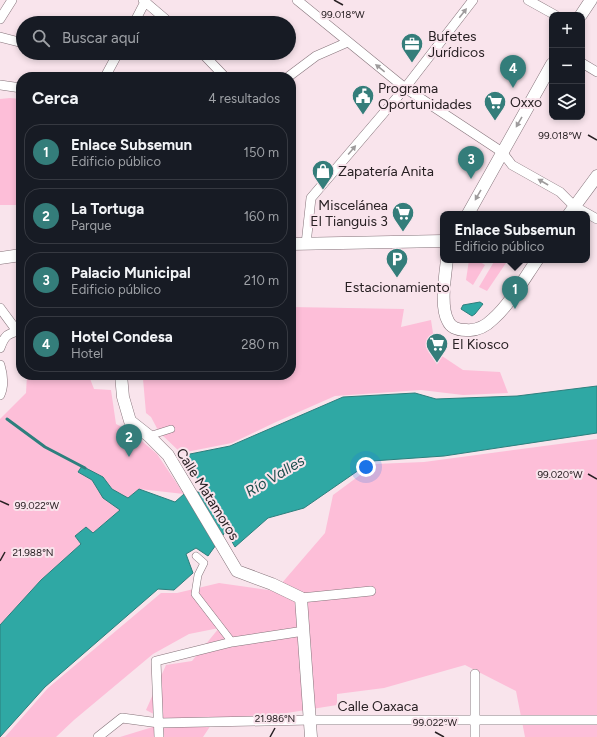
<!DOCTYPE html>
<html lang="es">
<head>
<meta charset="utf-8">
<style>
	:root { --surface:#171b24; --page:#20242c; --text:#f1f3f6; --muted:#9ea1a6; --line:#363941; --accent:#347d7a }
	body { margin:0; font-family:Figtree,sans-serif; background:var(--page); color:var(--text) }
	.controls { position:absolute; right:12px; top:12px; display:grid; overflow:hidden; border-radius:8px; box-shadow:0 2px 6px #0003 }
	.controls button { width:36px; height:36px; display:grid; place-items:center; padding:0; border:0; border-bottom:1px solid var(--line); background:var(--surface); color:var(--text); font:20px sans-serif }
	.you { position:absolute; left:366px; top:467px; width:14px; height:14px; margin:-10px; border:3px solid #fff; border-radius:50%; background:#1a73e8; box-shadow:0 0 0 6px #1a73e833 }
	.badge { display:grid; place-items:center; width:26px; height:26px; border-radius:50%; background:var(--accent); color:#fff; font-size:13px; font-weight:700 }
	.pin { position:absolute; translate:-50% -33px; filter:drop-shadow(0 1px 2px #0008) }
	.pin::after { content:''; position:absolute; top:21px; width:14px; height:12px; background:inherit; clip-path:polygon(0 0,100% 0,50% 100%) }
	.popup { position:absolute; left:440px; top:211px; width:150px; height:52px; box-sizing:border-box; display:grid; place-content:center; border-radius:8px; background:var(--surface); filter:drop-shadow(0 1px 3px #0005); font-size:13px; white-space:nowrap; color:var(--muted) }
	.popup b { font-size:15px; color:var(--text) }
	.popup::after { content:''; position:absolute; left:50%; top:100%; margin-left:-8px; border:8px solid transparent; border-top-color:var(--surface) }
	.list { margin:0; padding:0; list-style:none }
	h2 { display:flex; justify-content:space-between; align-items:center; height:52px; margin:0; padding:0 16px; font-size:17px }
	h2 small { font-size:13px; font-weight:400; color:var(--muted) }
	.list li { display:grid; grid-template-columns:26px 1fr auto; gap:12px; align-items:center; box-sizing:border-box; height:56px; margin:0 8px 8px; padding:0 8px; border:1px solid var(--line); border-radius:16px }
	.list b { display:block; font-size:15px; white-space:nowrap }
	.list p { margin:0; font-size:13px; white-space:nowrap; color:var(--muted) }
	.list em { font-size:13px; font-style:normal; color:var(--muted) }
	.icon { flex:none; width:22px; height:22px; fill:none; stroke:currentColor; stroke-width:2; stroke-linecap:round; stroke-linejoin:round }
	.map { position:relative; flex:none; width:597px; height:737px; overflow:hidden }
	.search { position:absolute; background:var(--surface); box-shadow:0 2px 6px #0003; left:16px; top:16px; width:280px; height:44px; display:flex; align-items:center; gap:10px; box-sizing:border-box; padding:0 14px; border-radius:22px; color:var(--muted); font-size:15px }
	.panel { position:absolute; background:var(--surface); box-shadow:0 2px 6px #0003; left:16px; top:72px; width:280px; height:308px; border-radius:16px }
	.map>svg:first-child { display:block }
	.green { fill:#fdbed8 }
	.water { fill:#2fa8a4; stroke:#2d7f7d }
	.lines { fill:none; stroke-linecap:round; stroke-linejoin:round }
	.stream { stroke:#2d7f7d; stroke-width:3 }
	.pedestrian-casing { stroke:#85737a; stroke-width:8 }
	.minor-casing { stroke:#85737a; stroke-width:10 }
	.tertiary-casing { stroke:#85737a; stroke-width:13 }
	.pedestrian { stroke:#fff; stroke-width:7 }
	.minor { stroke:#fff; stroke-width:9 }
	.tertiary { stroke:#fff; stroke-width:12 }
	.oneway { fill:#9e9b9c }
	.ticks { fill:none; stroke:#282023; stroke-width:1.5 }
	.labels { text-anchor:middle; stroke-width:4; stroke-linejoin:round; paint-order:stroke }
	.poi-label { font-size:14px; fill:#282023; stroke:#f9e4ec; text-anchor:start }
	.street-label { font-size:14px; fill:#282023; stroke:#f9e4ec }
	.water-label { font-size:15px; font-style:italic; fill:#1c4e4c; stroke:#f9e4ec }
	.ticks-label { font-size:10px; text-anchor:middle; fill:#282023; stroke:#f9e4ec; stroke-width:4; stroke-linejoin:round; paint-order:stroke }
</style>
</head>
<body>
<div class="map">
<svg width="597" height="737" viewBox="0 0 597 737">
	<rect width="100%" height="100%" fill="#f9e4ec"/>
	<path class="green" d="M10,98L21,99V205H0V99Z
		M469,260H477L485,265L473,285L466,280Z
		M495,260H508L487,291L479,287Z
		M291,307L404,309L401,327L431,320L434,340L431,344L439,354L463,370L500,372L508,393L463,395L421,390L335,396L276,422L232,443L181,453L159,432L151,417L146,413L143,379L145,375H291Z
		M27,375H88L89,376L94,389L111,390L116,424L130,431L157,454L184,494L139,489L128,498L78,472L92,480L120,510L93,533L75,536L81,544L41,580L0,625V419L26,393Z
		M597,439V737H525L516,691L465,665L384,688L337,694V705L211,725L203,737H120L169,722L146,710L166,665L192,661L219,628L189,634L153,654L74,720L56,737H5L48,688L161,593H177L219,583L275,591L325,533L333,495L375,464L424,462Z"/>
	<path class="water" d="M480,302L483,304L475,314L472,316L461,309L463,305Z
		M597,386V433L444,456L372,461L304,508L268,518L235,547L226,531L208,556L196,548L186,554L193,573L174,590L158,589L45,687L0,737V625L41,580L81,544L75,536L86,527L93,533L120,510L103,498L92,480L78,472L82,466L103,477L112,489L128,498L139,489L175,502L184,494L204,491L185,455L230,446L343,397L415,393L436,399L517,396Z"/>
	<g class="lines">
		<path class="stream" d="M7,419L45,447L85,468"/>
		<g class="pedestrian-casing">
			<path id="pedestrian" d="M149,436L171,429
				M196,556L204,563L198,575L195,594L232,642"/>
		</g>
		<g class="minor-casing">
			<path id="minor" d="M143,0L170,23
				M297,0L405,88L502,152L512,165L560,192L574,206L597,219
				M528,0L555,15
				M0,19L12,0
				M134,23L146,0
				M0,37L23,43
				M202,53L225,77
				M582,63L597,72
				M105,77L118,53
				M288,77L316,56L348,42
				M0,85L21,88
				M306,244L311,198L405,88L473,0
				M0,308L17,331
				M0,348C5,334 8,334 21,330
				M0,365C3,375 4,386 0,395
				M301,598L371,591
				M475,674V737
				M98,737L122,718L159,723L311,720H597
				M159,737L156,661L232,642L304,631"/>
		</g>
		<g class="tertiary-casing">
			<path id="tertiary" d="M581,15L591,0
				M468,214L552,64
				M569,214L597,176
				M291,244L443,241
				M0,258L21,255
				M447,260C445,276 440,307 448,321C451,328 459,330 466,330C477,331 485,327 493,319C510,304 524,279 537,260
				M121,375L123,397L130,421L149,436L168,455L237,571L272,584L301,598L311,737"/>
		</g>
		<use href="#pedestrian" class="pedestrian"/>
		<use href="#minor" class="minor"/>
		<use href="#tertiary" class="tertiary"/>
	</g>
	<defs><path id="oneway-solid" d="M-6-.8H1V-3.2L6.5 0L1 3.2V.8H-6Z"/></defs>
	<g class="oneway">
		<use href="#oneway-solid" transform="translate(463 13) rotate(-52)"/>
		<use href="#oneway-solid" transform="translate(380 68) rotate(-141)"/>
		<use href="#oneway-solid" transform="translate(519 122) rotate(120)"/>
		<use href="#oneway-solid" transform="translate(352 150) rotate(-50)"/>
		<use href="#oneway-solid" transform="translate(543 182) rotate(-150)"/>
		<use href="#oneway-solid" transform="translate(478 195) rotate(120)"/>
	</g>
	<path class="ticks" d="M334,0L343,5M588,135L597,140M588,474L597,479M0,501L9,505M0,561L5,552M435,732L444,737M270,737L275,728"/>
	<defs>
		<g id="office-pin" transform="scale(1.15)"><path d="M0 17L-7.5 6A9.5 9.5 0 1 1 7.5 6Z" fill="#347d7a" stroke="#f9e4ec"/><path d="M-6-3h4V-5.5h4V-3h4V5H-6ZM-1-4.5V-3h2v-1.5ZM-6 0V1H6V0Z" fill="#fff"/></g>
		<g id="civic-pin" transform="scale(1.15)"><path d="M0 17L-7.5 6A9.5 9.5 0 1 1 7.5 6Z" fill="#347d7a" stroke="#f9e4ec"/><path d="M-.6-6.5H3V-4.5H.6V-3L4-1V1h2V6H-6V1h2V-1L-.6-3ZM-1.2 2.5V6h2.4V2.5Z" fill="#fff"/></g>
		<g id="supermarket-pin" transform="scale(1.15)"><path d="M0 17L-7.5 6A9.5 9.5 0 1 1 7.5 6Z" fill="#347d7a" stroke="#f9e4ec"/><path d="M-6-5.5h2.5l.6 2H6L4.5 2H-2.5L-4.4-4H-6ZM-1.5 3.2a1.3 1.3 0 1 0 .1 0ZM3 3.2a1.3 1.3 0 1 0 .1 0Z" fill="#fff"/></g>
		<g id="shop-pin" transform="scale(1.15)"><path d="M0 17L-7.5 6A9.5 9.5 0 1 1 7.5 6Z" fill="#347d7a" stroke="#f9e4ec"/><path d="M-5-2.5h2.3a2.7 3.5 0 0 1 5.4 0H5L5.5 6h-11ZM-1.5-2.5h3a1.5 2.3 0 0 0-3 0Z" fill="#fff"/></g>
		<g id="parking-pin" transform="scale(1.15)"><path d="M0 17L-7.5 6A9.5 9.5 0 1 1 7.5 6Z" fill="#347d7a" stroke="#f9e4ec"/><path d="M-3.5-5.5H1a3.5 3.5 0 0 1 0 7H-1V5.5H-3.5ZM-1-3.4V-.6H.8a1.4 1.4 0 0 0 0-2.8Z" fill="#fff"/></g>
	</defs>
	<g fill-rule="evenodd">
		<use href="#office-pin" x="412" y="44"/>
		<use href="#civic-pin" x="363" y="96"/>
		<use href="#supermarket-pin" x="495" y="102"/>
		<use href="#shop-pin" x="323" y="171"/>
		<use href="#supermarket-pin" x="403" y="213"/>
		<use href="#parking-pin" x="397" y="259"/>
		<use href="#supermarket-pin" x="437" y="344"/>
	</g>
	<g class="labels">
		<g class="poi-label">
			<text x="428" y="41">Bufetes<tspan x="428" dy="16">Jurídicos</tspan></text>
			<text x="378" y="93">Programa<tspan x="378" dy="16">Oportunidades</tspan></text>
			<text x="510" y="107">Oxxo</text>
			<text x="338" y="176">Zapatería Anita</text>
			<text x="388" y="210" text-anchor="end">Miscelánea<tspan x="388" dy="16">El Tianguis 3</tspan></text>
			<text x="397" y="292" text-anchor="middle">Estacionamiento</text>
			<text x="452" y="349">El Kiosco</text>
		</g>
		<g class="street-label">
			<text transform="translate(208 494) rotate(58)" y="5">Calle Matamoros</text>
			<text x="378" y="711">Calle Oaxaca</text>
		</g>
		<g class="water-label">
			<text transform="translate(275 476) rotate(-31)" y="5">Río Valles</text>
		</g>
	</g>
	<g class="ticks-label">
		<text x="343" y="18">99.018°W</text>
		<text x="560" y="139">99.018°W</text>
		<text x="560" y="478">99.020°W</text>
		<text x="37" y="509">99.022°W</text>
		<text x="33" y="556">21.988°N</text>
		<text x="275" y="722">21.986°N</text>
		<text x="435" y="726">99.022°W</text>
	</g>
</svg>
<div class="controls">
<button>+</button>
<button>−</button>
<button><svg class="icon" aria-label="layers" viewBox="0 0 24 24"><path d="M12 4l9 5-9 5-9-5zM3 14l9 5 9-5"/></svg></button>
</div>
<div class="you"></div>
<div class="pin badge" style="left:515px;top:309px">1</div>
<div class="popup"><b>Enlace Subsemun</b>Edificio público</div>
<div class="pin badge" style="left:129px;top:457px">2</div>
<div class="pin badge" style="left:471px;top:179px">3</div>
<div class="pin badge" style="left:513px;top:88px">4</div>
<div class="search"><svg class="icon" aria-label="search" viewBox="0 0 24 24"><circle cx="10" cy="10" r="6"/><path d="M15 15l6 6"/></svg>Buscar aquí</div>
<section class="panel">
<h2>Cerca<small>4 resultados</small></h2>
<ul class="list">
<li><span class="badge">1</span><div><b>Enlace Subsemun</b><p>Edificio público</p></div><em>150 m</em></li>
<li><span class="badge">2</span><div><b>La Tortuga</b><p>Parque</p></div><em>160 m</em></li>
<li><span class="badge">3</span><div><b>Palacio Municipal</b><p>Edificio público</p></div><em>210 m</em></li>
<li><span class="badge">4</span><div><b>Hotel Condesa</b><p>Hotel</p></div><em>280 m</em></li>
</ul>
</section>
</div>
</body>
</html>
